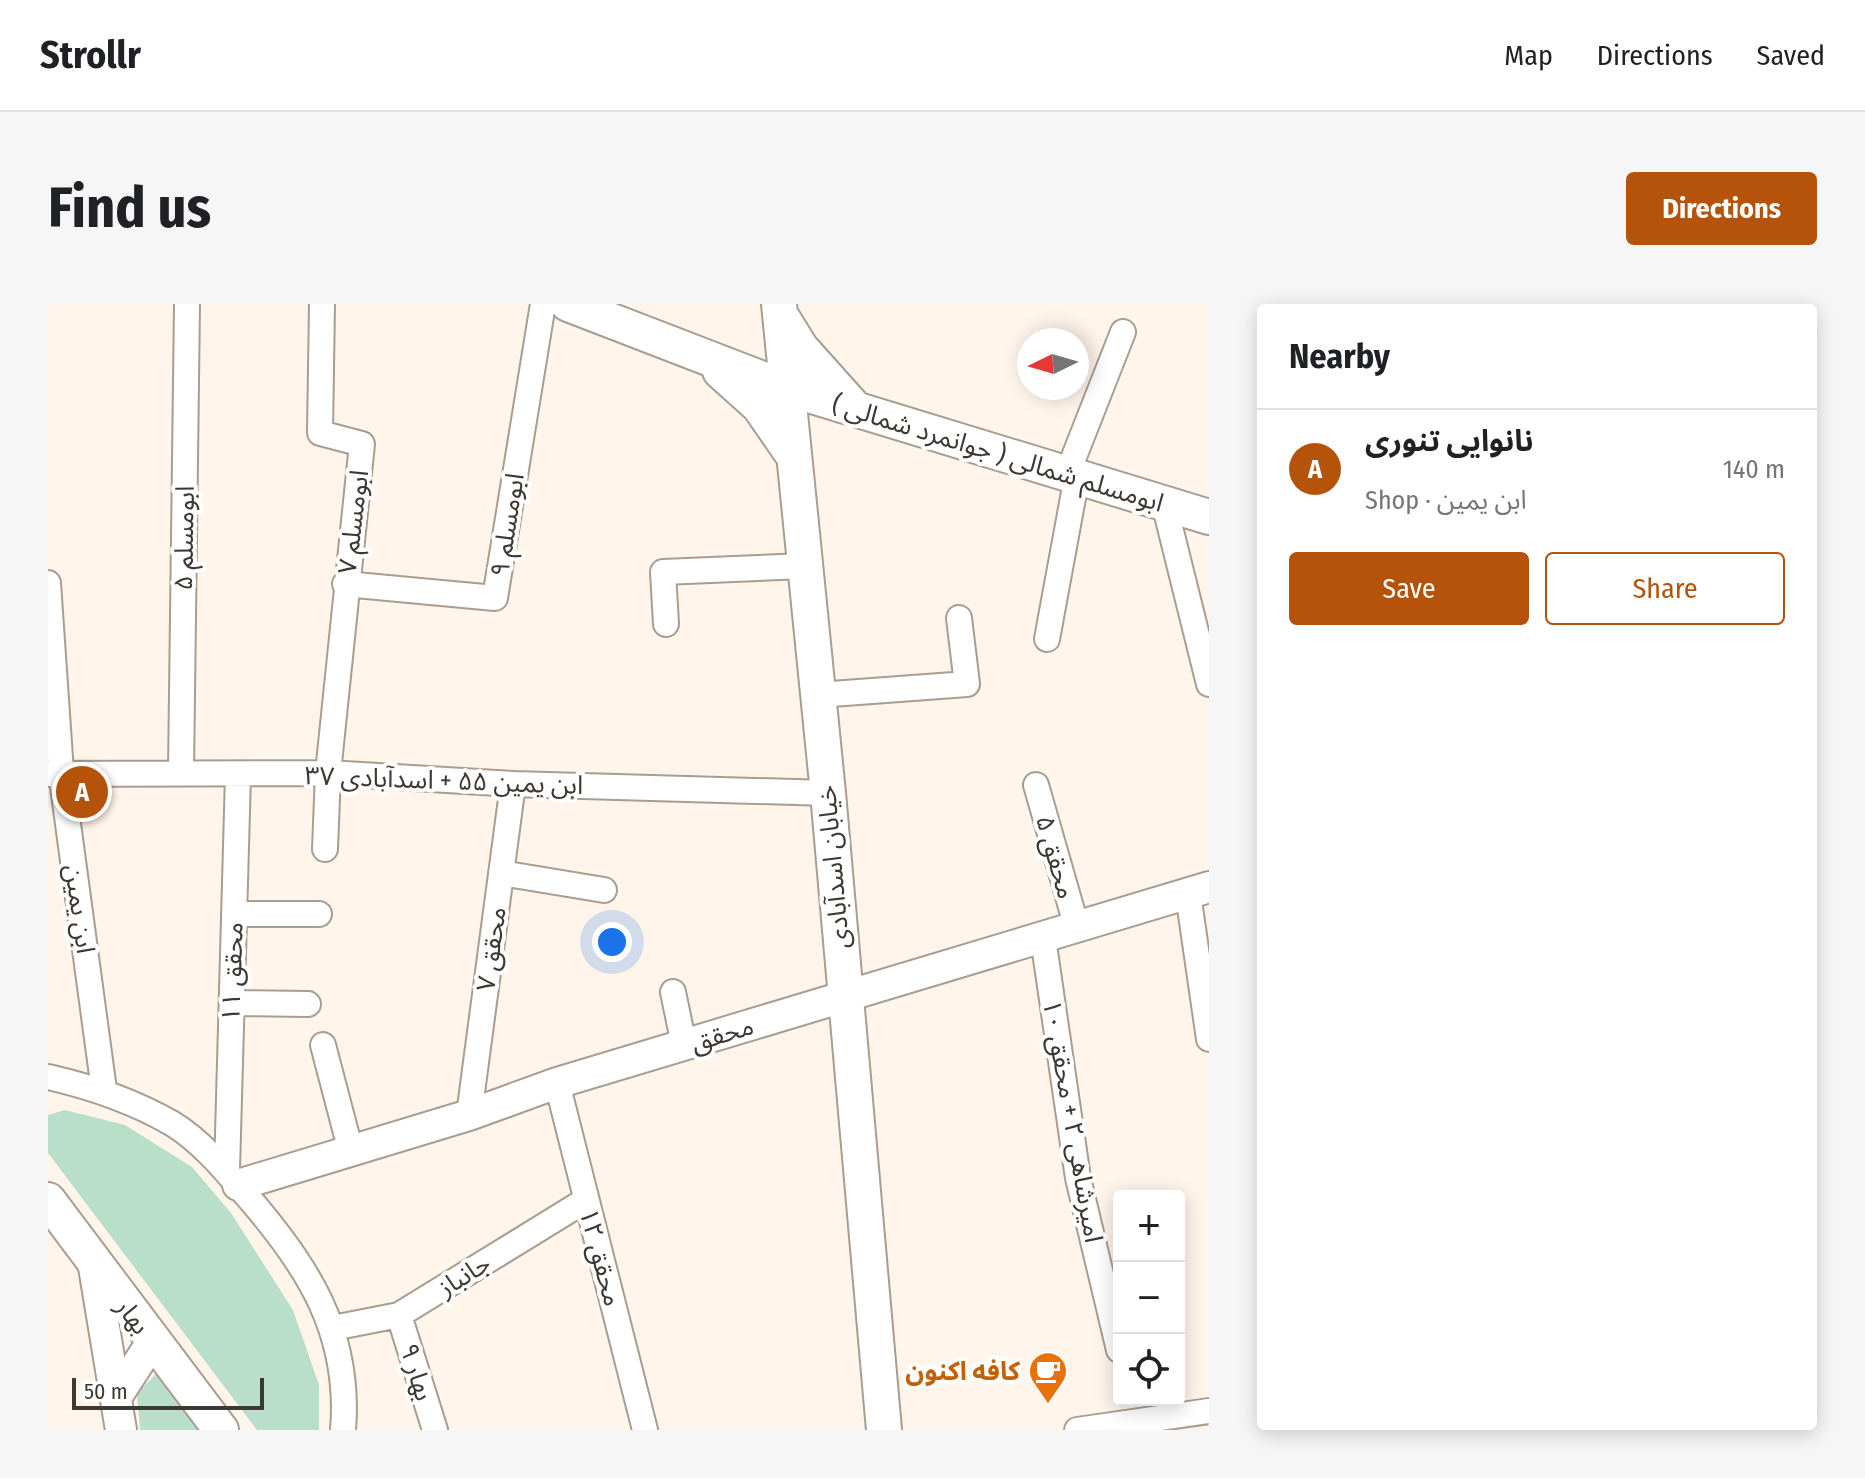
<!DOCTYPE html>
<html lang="en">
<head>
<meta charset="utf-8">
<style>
	:root { --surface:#fff; --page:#f6f6f6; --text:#202124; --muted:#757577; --line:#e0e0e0; --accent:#b45309 }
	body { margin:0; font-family:"Fira Sans Condensed","Noto Sans Arabic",sans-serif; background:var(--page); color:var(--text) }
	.controls { position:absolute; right:24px; bottom:24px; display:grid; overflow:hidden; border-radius:8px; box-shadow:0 4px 20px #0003 }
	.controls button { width:72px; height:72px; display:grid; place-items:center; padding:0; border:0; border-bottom:2px solid var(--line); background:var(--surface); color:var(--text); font:40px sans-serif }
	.compass { position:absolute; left:969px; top:24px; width:72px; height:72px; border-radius:50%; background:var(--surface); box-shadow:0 4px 20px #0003; rotate:265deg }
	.scale { position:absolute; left:24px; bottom:20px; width:192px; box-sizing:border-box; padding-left:8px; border:4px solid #3c3833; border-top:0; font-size:22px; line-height:28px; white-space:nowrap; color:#3c3833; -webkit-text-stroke:6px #fff; paint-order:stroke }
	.you { position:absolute; left:564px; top:638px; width:28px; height:28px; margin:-20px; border:6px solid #fff; border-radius:50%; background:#1a73e8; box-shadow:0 0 0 12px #1a73e833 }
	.badge { display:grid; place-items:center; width:52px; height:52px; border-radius:50%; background:var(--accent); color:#fff; font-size:26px; font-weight:700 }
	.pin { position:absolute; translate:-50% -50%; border:4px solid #fff; box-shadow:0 2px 8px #0006 }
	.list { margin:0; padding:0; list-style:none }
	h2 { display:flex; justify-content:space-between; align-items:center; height:104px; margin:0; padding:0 32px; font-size:34px }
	h2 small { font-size:26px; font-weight:400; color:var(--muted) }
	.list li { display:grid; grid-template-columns:52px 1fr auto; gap:24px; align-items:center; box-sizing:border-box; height:120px; padding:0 32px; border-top:2px solid var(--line) }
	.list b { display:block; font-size:30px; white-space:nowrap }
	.list p { margin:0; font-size:26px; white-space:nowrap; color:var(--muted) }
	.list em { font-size:26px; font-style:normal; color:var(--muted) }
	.actions { display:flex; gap:16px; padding:24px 32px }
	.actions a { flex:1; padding:18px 0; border:2px solid var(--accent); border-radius:8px; text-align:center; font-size:28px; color:var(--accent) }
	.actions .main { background:var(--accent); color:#fff }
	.icon { flex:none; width:44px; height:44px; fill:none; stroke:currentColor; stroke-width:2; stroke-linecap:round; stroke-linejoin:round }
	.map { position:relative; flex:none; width:1161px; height:1126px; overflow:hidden; border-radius:8px }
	header { display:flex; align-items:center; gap:48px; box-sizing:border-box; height:112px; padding:0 40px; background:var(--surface); border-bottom:2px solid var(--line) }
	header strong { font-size:38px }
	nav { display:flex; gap:44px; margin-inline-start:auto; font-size:28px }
	.intro { display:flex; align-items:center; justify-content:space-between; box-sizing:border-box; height:192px; padding:0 48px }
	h1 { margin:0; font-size:56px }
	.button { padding:20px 36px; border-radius:8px; background:var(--accent); color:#fff; font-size:28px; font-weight:700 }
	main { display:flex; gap:48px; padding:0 48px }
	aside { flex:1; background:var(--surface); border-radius:8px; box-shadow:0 4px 20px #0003 }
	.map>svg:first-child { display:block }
	.green { fill:#b9dec9 }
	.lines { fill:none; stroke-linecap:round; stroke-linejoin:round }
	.minor-casing { stroke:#a99d92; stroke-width:28 }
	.tertiary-casing { stroke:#a99d92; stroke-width:34 }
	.secondary-casing { stroke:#a99d92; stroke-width:38 }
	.minor { stroke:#fff; stroke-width:24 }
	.tertiary { stroke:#fff; stroke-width:30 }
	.secondary { stroke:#fff; stroke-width:34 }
	.labels { text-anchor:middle; stroke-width:8; stroke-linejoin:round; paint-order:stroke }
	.street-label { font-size:26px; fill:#3c3833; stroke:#fff }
	.food-label { font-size:26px; font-weight:bold; fill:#c56008; stroke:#fff; text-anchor:end }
</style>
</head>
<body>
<header>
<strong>Strollr</strong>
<nav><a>Map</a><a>Directions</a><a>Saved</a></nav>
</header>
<div class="intro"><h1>Find us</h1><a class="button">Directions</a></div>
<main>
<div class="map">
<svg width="1161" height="1126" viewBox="0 0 1161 1126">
	<rect width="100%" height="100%" fill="#fff5eb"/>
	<path class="green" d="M17,806L77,821L144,863L183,909L245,1006L271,1081V1126H209L0,849V811Z
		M111,1067L177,1126H92L89,1089Z"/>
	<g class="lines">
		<g class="minor-casing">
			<path id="minor" d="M274,0L272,129L314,140L280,469L277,545
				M1020,168L1075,28
				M1116,199L1161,380
				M0,279L13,468L56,786
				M297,280L447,294L495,0
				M618,320L615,268L757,262
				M999,335L1029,172
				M770,391L919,380L911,314
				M133,468L139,0
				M0,470L280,469L465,480L780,489
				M988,481L1029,624
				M453,569L556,586
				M1140,590L1161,735
				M186,610H271
				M995,634L1030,874L1071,1046
				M625,688L636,741
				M184,699L260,700
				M275,741L302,844
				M0,773C44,783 85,797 125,820C154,838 177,866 199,892C260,962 303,1029 295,1126
				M509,779L597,1126
				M421,811L465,480
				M179,866L190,471
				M351,1011L387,1126
				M285,1024L351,1011L538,896
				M1029,1126L1161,1107"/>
		</g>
		<g class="tertiary-casing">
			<path id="tertiary" d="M190,881L421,811L509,779L1161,583
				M45,957L73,1126
				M69,1092L104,1038"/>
		</g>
		<g class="secondary-casing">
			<path id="secondary" d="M520,0L738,84L1161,213
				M731,0L780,489L836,1126
				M735,15L753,44L804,101
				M672,67L711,102L742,147
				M0,896L173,1126"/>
		</g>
		<use href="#minor" class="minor"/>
		<use href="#tertiary" class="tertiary"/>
		<use href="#secondary" class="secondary"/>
	</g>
	<defs>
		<g id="cafe-pin" transform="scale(2)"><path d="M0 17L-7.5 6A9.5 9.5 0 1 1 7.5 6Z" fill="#e8710a" stroke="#fff"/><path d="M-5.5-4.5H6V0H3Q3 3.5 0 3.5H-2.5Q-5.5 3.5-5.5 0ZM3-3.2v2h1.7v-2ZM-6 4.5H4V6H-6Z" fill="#fff"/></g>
	</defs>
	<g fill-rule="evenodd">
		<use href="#cafe-pin" x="1000" y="1067"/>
	</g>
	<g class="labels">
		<g class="street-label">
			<text transform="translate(950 149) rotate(17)" y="9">ابومسلم شمالی ( جوانمرد شمالی )</text>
			<text transform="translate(305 218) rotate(-83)" y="9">ابومسلم ۷</text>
			<text transform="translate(459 221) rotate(-81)" y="9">ابومسلم ۹</text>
			<text transform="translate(136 234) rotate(-89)" y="9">ابومسلم ۵</text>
			<text transform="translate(396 476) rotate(2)" y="9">ابن یمین ۵۵ + اسدآبادی ۳۷</text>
			<text transform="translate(1008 553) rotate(74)" y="9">محقق ۵</text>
			<text transform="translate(785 563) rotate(-95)" y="9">خیابان اسدآبادی</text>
			<text transform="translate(32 605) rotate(82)" y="9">ابن یمین</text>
			<text transform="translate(443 645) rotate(-82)" y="9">محقق ۷</text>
			<text transform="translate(184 668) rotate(-88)" y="9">محقق ۱۱</text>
			<text transform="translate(674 730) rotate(-17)" y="9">محقق</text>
			<text transform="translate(1025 817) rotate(80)" y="9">امیرشاهی ۲ + محقق ۱۰</text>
			<text transform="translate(553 953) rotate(75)" y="9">محقق ۱۲</text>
			<text transform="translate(416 971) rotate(-32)" y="9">جانباز</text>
			<text transform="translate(85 1012) rotate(53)" y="9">بهار</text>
			<text transform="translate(369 1068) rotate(73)" y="9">بهار ۹</text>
		</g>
		<g class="food-label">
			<text x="972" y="1076">کافه اکنون</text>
		</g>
	</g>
</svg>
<div class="controls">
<button>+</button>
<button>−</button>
<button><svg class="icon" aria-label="locate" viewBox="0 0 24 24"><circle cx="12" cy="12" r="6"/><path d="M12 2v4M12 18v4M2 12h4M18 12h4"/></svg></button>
</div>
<svg class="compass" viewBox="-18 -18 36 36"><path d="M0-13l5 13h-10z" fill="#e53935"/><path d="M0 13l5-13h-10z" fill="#757577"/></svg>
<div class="scale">50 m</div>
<div class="you"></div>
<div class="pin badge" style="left:34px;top:488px">A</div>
</div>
<aside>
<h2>Nearby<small></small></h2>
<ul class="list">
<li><span class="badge">A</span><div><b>نانوایی تنوری</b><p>Shop · ابن یمین</p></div><em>140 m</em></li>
</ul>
<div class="actions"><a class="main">Save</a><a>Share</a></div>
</aside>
</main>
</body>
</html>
